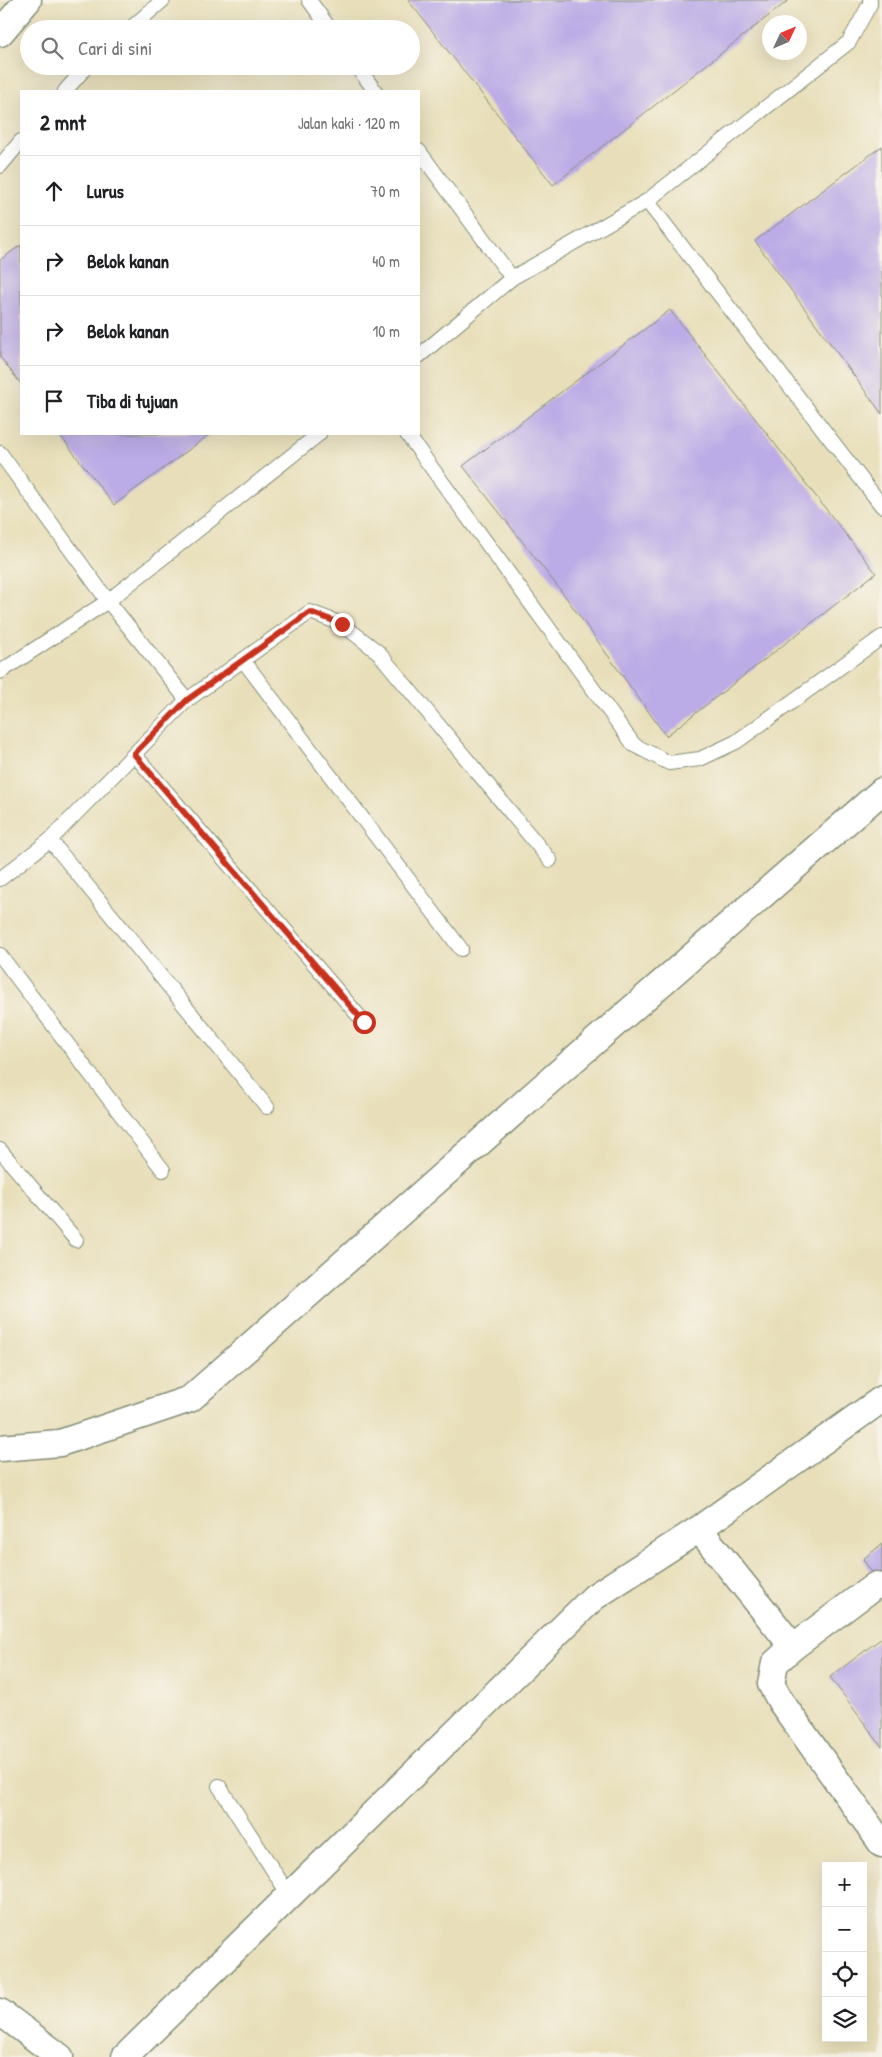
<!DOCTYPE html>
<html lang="id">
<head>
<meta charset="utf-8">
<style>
	:root { --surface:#fff; --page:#f2f2f2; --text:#202124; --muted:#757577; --line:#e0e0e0 }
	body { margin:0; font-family:"Patrick Hand",sans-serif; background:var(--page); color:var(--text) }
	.controls { position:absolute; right:15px; bottom:15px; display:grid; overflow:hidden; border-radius:0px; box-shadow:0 5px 20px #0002 }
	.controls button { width:45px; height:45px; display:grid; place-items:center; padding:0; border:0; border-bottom:1px solid var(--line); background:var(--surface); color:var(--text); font:25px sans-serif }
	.compass { position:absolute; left:762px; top:15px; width:45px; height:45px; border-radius:50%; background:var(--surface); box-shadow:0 5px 20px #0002; rotate:46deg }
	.stop { position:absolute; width:15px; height:15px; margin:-11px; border:4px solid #c8321e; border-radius:50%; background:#fff }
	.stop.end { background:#c8321e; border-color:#fff; box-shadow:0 1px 5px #0008 }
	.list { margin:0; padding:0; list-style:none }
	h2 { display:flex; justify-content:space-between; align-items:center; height:65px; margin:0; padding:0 20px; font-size:21px }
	h2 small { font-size:16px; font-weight:400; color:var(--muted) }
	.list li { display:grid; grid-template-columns:32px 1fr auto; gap:15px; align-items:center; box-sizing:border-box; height:70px; padding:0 20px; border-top:1px solid var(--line) }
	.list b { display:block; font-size:19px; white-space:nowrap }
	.list em { font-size:16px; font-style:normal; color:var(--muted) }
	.icon { flex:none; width:28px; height:28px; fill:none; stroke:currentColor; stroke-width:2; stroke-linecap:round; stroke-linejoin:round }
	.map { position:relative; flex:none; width:882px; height:2057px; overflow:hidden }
	.search { position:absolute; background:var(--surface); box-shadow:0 5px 20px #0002; left:20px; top:20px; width:400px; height:55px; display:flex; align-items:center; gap:12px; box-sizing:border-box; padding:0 18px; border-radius:28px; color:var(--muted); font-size:19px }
	.panel { position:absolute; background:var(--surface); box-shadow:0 5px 20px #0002; left:20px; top:90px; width:400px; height:345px; border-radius:0px }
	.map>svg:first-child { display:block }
	.building { fill:#bbabe6 }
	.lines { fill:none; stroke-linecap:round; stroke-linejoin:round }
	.service-casing { stroke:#848e77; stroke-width:16 }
	.minor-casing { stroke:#848e77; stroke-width:29 }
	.service { stroke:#fff; stroke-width:14 }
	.minor { stroke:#fff; stroke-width:26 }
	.route { stroke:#c8321e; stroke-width:6 }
</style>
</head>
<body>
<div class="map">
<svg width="882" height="2057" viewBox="0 0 882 2057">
	<rect width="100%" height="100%" fill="#f7f3e8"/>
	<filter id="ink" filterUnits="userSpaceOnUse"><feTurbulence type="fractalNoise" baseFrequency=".02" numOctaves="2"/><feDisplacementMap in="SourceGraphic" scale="10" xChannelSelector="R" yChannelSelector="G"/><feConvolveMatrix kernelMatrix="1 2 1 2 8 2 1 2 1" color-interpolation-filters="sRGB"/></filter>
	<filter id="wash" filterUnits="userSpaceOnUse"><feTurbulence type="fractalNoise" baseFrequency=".0096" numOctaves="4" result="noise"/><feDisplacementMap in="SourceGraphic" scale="20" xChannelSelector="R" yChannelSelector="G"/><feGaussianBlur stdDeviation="1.12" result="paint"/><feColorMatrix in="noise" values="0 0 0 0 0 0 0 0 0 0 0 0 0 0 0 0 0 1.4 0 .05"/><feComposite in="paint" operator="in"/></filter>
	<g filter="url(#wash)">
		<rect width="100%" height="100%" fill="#e8dfba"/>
		<g id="blocks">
			<path class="building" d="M408,0H789L553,185Z
				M882,146V414L755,241Z
				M21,245V384L0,357V260Z
				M670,310L876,573L666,736L565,596L463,466Z
				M59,434H210L114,505Z
				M882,1544V1588L863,1559Z
				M882,1638V1747L830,1677Z"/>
		</g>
	</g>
	<g filter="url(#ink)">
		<use href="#blocks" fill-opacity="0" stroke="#848e77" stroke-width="1"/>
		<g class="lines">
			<g class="service-casing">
				<path id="service" d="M309,0L330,29
					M130,29L163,0
					M357,66L375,91
					M65,91L87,66
					M419,151L512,278
					M0,166L21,141
					M647,201L882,506
					M419,356L512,278L647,201L849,42L870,4V0
					M407,434L634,745L669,763L700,759L736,742L882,637
					M0,453L108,601L187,700L50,840L0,879
					M243,660L461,949
					M0,672L108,601L319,434
					M187,700L310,612L342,624L378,652L550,860
					M134,754L364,1022
					M50,840L267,1107
					M0,955L163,1170
					M0,1150L76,1240
					M219,1786L289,1895"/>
			</g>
			<g class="minor-casing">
				<path id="minor" d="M0,33L28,0
					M0,1448L60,1443L190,1399L539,1090L882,791
					M699,1529L793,1647
					M876,1585L793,1647L775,1663L771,1684L781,1702L882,1844
					M0,2012L60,2057
					M125,2057L594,1597L699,1529L882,1399"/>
			</g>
			<use href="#service" class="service"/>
			<use href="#minor" class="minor"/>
		</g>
	</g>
	<g class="lines" filter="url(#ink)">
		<path class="route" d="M342,624L310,612L187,700L134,754L364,1022"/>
	</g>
</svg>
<div class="controls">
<button>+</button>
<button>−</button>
<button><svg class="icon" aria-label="locate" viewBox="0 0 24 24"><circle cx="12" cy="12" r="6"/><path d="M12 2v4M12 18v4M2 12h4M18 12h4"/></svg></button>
<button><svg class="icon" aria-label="layers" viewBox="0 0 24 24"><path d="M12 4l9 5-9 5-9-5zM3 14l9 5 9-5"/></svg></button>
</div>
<svg class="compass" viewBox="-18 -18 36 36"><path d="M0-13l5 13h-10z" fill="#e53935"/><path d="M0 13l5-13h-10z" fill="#757577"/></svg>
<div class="stop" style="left:364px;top:1022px"></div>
<div class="stop end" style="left:342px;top:624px"></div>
<div class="search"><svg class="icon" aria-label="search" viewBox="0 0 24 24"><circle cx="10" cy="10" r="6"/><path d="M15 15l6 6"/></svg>Cari di sini</div>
<section class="panel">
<h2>2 mnt<small>Jalan kaki · 120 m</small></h2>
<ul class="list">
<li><svg class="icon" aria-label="ahead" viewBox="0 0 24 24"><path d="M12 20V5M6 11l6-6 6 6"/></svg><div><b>Lurus</b></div><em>70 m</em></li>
<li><svg class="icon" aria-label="right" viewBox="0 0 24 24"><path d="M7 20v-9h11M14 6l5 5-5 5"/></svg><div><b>Belok kanan</b></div><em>40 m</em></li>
<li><svg class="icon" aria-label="right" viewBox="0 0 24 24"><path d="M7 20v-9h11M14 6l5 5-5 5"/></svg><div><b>Belok kanan</b></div><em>10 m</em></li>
<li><svg class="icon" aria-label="arrive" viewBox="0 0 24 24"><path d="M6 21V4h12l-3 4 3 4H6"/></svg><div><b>Tiba di tujuan</b></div></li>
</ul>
</section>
</div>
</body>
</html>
